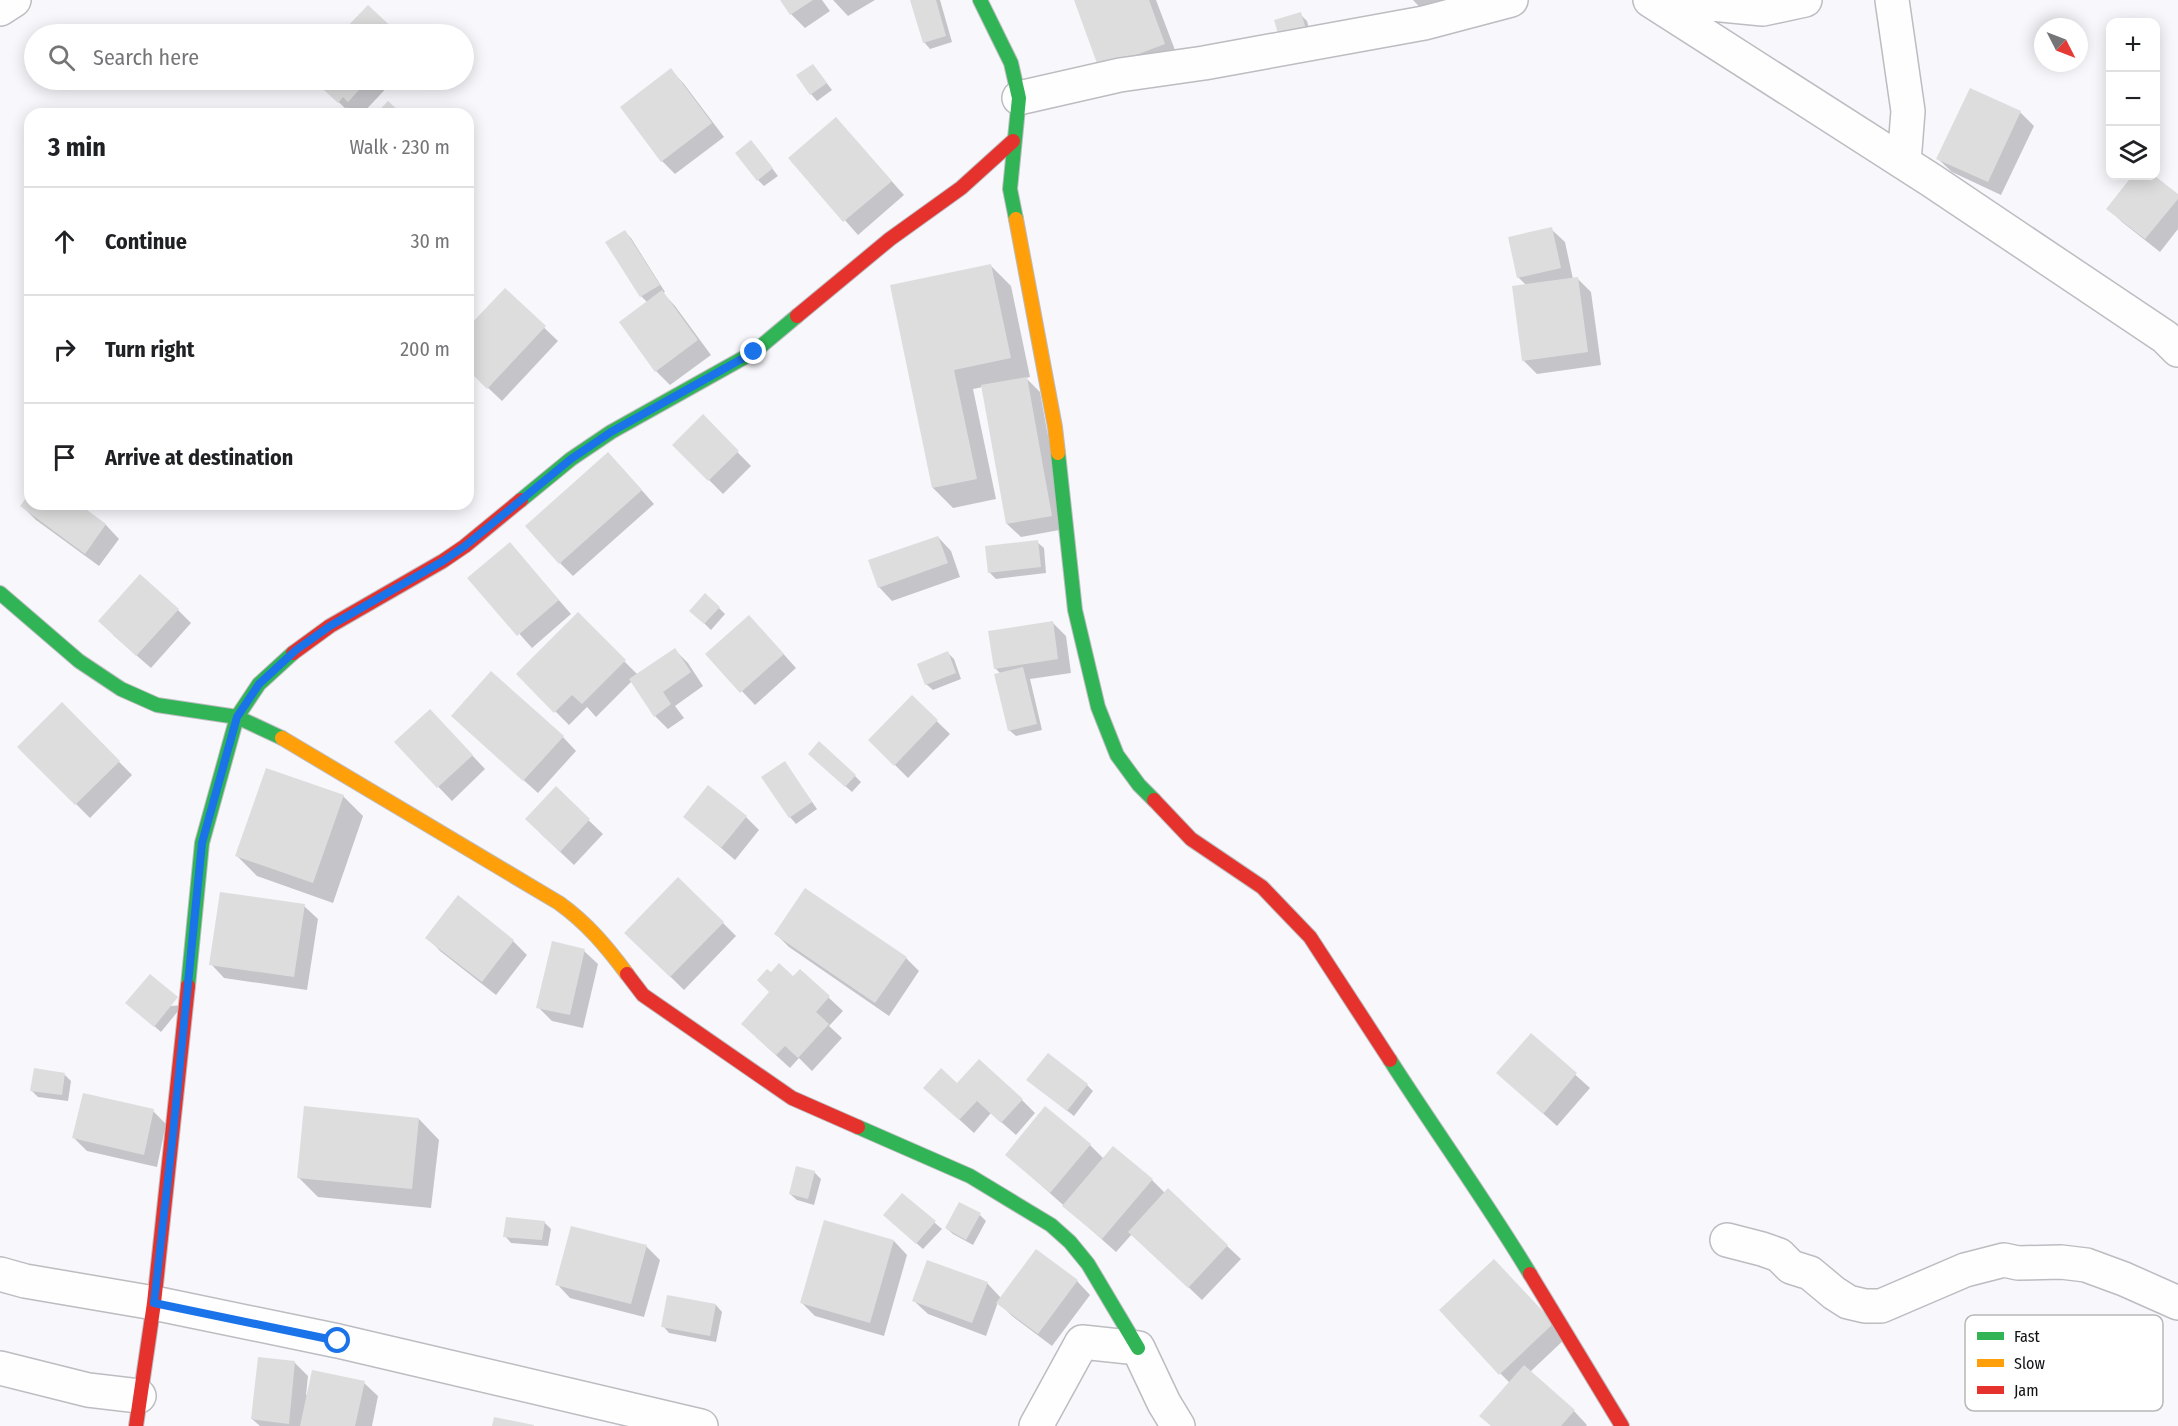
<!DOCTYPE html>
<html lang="en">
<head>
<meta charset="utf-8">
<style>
	:root { --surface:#fff; --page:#f2f2f2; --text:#202124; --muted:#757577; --line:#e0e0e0 }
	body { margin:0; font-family:"Fira Sans Condensed",sans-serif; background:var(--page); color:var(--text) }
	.controls { position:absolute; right:18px; top:18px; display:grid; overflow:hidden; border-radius:12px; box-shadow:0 3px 15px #0003 }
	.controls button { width:54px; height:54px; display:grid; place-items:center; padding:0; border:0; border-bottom:2px solid var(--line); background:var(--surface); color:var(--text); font:30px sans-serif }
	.compass { position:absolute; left:2034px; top:18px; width:54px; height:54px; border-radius:50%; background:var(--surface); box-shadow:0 3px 15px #0003; rotate:132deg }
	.stop { position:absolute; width:18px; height:18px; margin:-14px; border:4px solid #1a73e8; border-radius:50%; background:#fff }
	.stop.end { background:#1a73e8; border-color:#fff; box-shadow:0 2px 6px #0008 }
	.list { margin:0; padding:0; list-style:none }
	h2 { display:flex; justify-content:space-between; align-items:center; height:78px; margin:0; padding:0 24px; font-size:26px }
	h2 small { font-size:20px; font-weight:400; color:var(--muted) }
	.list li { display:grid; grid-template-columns:39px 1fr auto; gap:18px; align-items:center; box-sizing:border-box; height:108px; padding:0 24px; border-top:2px solid var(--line) }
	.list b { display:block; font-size:22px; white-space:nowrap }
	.list em { font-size:20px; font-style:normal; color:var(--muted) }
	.icon { flex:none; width:33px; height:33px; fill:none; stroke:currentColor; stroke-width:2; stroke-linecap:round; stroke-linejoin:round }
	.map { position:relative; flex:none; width:2178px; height:1426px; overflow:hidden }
	.search { position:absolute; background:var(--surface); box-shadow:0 3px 15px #0003; left:24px; top:24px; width:450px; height:66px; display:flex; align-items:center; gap:15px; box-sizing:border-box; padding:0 21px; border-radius:33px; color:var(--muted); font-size:22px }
	.panel { position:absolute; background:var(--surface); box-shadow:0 3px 15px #0003; left:24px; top:108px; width:450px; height:402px; border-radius:18px }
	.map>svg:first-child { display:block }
	.shadow { fill:#0003 }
	.building { fill:#deddde }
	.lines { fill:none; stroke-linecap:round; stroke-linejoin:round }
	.street-casing { stroke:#bcbcc1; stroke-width:36 }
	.fast-casing { stroke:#bcbcc1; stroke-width:16 }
	.slow-casing { stroke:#bcbcc1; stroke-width:16 }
	.jam-casing { stroke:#bcbcc1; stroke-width:16 }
	.street { stroke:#fefeff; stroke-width:33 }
	.fast { stroke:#30b455; stroke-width:14 }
	.slow { stroke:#ff9f0a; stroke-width:14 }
	.jam { stroke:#e5322d; stroke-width:14 }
	.route { stroke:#1a73e8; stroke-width:8 }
	.key { fill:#fff; stroke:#b8b8b9; stroke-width:1.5 }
	.key-label { font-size:16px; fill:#121215 }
</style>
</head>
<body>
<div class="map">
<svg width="2178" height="1426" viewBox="0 0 2178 1426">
	<rect width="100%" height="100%" fill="#f7f7fc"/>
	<path class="shadow" d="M782,0H822L830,11L805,28L791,14Z
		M833,0H875L848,16Z
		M912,0H940L952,42L930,49L924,42Z
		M1075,0H1156L1178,58L1114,82Z
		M1413,0H1491L1427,15Z
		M368,7L397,34H342Z
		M1300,14L1307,21L1313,43L1289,50Z
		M813,65L832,90L817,101L811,94Z
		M671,70L684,84L724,137L675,174L662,161Z
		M315,80H394L362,114L358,110L353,114H343L347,110Z
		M2020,112L2034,126L2001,195L1952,172L1938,159Z
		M836,119L904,195L858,235L790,158Z
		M757,148L778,176L764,186L758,180Z
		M2134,176H2152L2178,196V229L2160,252L2122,222L2108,208Z
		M1551,229L1565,242L1573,279L1577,278L1591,292L1601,365L1537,374L1523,360L1527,286L1518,277Z
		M625,232L631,238L665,292L663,293L675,306L711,355L670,385L656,371L621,323L648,303L641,296L608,243Z
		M991,266L1011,286L1030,377L1026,378L1040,392L1065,529L1021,537L1007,524L983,387L973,389L996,499L953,508L933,488L892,286Z
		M505,290L558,341L502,401L468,369V330Z
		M703,417L751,466L723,494L674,445Z
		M621,467L654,504L573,576L560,563Z
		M30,496V504H76L106,525L119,539L99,566L36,520L22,506Z
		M938,537L951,551L960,577L892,601L879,587Z
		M1037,542L1044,548L1046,573L996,579L989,572Z
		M510,544L571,614L532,648L470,578Z
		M719,608L725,614L711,630L698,617Z
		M178,610L191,623L151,668L113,635Z
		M578,615L638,675L675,650L688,663L703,686L675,706L684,718L668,729L655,716L632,681L596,717L587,707L569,725L518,674Z
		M1053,623L1066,636L1071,673L1030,679L1042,730L1016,736L1009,730L1001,674L995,668Z
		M762,630L796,668L755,705L707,654Z
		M948,653L954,659L961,679L933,690L926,684Z
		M912,697L950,734L908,778L870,740Z
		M62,704L132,775L90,818L19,747Z
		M443,724L485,769L452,801L396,743Z
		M466,729L563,737L576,751L538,793Z
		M816,760L855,776L861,782L852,792Z
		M785,763L817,809L796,824L790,817Z
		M556,789L603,834L574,865L540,833Z
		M343,796L363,816L333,903L257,876L237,856Z
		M685,817H746L759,830L735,860Z
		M679,879L736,936L684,990L626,933Z
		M458,897L513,941L527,955L496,995L440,951L427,937Z
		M304,906L318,919L307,990L224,978L211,964Z
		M776,934L906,958L919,971L889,1016L789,947Z
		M584,951L598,964L583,1028L552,1021L538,1007Z
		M800,971L843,1011L829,1026L842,1038L812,1071L799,1058L790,1068L756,1037L771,992V974L793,978Z
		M183,1005L161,1032L134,1009Z
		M1531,1035L1590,1088L1557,1126L1498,1073Z
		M65,1075L71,1081L68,1101L38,1097L31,1090Z
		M957,1085L1022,1100L1035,1113L1016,1135L991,1113L974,1133L939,1101Z
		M1087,1085L1093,1091L1074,1116L1035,1086Z
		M153,1111L166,1124L157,1167L87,1151L74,1138Z
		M419,1119L439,1140L431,1208L318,1197L298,1177Z
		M1090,1145L1104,1159L1152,1180L1165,1193L1168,1191L1241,1259L1202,1300L1132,1234L1116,1252L1007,1155Z
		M814,1172L821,1179L814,1205L797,1200L790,1194Z
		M902,1195L942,1229L923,1249L891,1221Z
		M980,1215L986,1221L973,1245L953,1234L946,1228Z
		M544,1222L551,1229L548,1246L511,1243L505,1236Z
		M894,1241L907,1255L884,1336L815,1316L802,1303Z
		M646,1246L660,1260L644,1317L570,1298L557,1284Z
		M1494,1261L1567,1337L1530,1372L1574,1411L1587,1425L1586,1426H1492L1510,1383L1500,1373Z
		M1077,1281L1090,1295L1052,1346L1012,1316L998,1302L986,1336L928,1314L914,1301L987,1283L1001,1298Z
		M716,1305L722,1312L716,1342L669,1333L663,1326Z
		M294,1362L308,1376L306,1395L364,1383L378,1396L372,1426H260L252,1419Z"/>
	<path class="building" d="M780,0H813L790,15Z
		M910,0H936L946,36L923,43Z
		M1074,0H1149L1165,44L1099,69Z
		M368,5L399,34H340Z
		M1301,12L1308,37L1281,44L1274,20Z
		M813,64L827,83L810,95L796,75Z
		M671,68L712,123L661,162L620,107Z
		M313,80H368L348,102L343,97L338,103Z
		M1970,88L2021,111L1988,182L1936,159Z
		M388,101L402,114H376Z
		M347,107L355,114H341Z
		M836,117L892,181L843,222L788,158Z
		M751,140L773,168L757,181L735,153Z
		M2132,176H2155L2178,194V199L2145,239L2106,209Z
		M1552,227L1561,268L1517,278L1508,237Z
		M625,230L660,285L640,297L605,242Z
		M991,264L1011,358L954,370L977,479L932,488L890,285Z
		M1578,277L1588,352L1522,361L1512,286Z
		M505,288L546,326L487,389L468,370V327Z
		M662,290L698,340L655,372L619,322Z
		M1027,377L1052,516L1006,524L981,385Z
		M703,414L739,451L708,481L672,445Z
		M608,452L642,490L559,564L525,526Z
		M30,493V504H79L106,524L85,554L20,506Z
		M938,536L948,563L878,588L868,560Z
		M1038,540L1041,567L988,573L985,546Z
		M510,542L559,600L517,636L467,578Z
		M140,574L179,609L136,656L98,621Z
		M705,593L720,607L704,624L689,611Z
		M578,612L626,660L582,704L572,695L554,713L516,674Z
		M749,615L784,654L740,693L705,654Z
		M1053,621L1058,659L994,669L988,631Z
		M675,648L691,672L663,692L671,704L654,717L629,679Z
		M948,651L956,673L925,685L917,664Z
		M1023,667L1037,724L1008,731L994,674Z
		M491,671L564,736L523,781L451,716Z
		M912,695L938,720L894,766L868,740Z
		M62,702L120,761L75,805L17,747Z
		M430,709L473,755L437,788L394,742Z
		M819,741L856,775L845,787L808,754Z
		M785,761L812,802L789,818L761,777Z
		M266,768L344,795L313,883L235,856Z
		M708,785L747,816L721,848L683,817Z
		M556,786L590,819L560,852L525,819Z
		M678,877L724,922L670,977L624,933Z
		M805,888L907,957L875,1003L774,934Z
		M220,892L305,904L294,977L209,965Z
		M458,895L514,940L482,982L425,938Z
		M552,941L585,949L570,1015L536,1008Z
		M779,963L793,976L800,969L830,996L816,1012L829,1024L798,1058L785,1046L776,1055L741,1024L769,992L757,980L767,969L771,972Z
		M150,974L178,997L154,1027L125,1003Z
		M1531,1033L1577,1073L1543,1114L1496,1073Z
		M1048,1053L1088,1084L1067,1111L1026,1080Z
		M979,1059L1023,1099L1001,1123L977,1101L959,1120L923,1088L941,1068L957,1083Z
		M34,1068L65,1073L62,1095L30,1091Z
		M83,1093L154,1109L144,1155L72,1138Z
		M304,1106L419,1118L412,1189L297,1178Z
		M1045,1106L1091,1144L1050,1193L1005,1155Z
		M1113,1146L1153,1179L1102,1239L1062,1206Z
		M796,1166L815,1171L808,1199L789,1194Z
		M1168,1188L1228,1245L1188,1288L1128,1232Z
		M902,1193L936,1221L916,1244L883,1215Z
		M959,1202L981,1213L966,1240L945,1228Z
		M506,1217L545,1221L542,1240L503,1237Z
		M824,1220L894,1240L870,1323L800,1303Z
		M571,1226L647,1245L631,1304L555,1285Z
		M1036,1249L1078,1280L1038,1334L996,1303Z
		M1494,1259L1554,1323L1499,1375L1439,1310Z
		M927,1260L988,1282L972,1323L912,1301Z
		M667,1295L716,1304L710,1336L661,1327Z
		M258,1357L295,1361L289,1424L251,1419Z
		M1524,1365L1575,1410L1561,1426H1491L1479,1416Z
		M312,1370L365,1381L355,1426H300Z
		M494,1417L534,1425V1426H492Z"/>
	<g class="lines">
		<g class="street-casing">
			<path id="street" d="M1650,0L1931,180L2165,337L2178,350
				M1670,0L1763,9L1805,0
				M1892,0L1908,111L1904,162
				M0,9L14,0
				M1019,98L1120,75L1204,63L1424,23L1511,0
				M1727,1240L1762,1249L1779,1255L1791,1267L1810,1273L1834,1293L1848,1302L1865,1306H1881L1965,1270L2004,1260L2018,1263L2061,1262L2086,1265L2124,1279L2178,1303
				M0,1274L25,1281L154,1303L338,1341L701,1426
				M0,1368L88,1390L139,1396
				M1036,1426L1082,1342L1138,1348L1164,1403L1178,1426"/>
		</g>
		<g class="fast-casing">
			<path id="fast" d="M980,0L1011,63L1019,98L1010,189L1016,219
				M1058,453L1075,610L1098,707L1117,755L1139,785L1154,800
				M521,500L571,459L611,432L754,352L797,316
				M0,593L79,661L121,689L157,705L237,717L282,738
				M188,986L202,843L237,717L259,684L293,653
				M1390,1060C1436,1132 1486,1201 1530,1274
				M858,1127L970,1176L1051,1225L1070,1242L1088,1264L1138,1348"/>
		</g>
		<g class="slow-casing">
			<path id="slow" d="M1016,219L1055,427L1058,453
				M282,738L559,903C587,923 607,947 627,974"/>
		</g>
		<g class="jam-casing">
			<path id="jam" d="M797,316L890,239L961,188L1013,141
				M293,653L330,626L443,561L465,546L521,500
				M1154,800L1191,839L1262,887L1310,937L1390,1060
				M627,974L643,995L792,1098L858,1127
				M1530,1274L1622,1426
				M136,1426L154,1303L188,986"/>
		</g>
		<use href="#street" class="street"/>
		<use href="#fast" class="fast"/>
		<use href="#slow" class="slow"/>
		<use href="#jam" class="jam"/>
	</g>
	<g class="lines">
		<path class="route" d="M338,1341L154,1303L173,1134L202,843L237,717L259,684L296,650L330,626L443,561L465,546L571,459L611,432L754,352"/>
	</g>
	<rect x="1965" y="1315" width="198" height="96" rx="9" class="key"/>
	<rect x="1977" y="1332" width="27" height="8" fill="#30b455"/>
	<rect x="1977" y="1359" width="27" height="8" fill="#ff9f0a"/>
	<rect x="1977" y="1386" width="27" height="8" fill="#e5322d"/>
	<g class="key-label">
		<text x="2014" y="1342">Fast</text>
		<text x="2014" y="1369">Slow</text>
		<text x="2014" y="1396">Jam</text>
	</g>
</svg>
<div class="controls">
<button>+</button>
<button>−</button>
<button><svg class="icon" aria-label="layers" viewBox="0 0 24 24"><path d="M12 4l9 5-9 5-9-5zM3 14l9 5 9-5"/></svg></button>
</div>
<svg class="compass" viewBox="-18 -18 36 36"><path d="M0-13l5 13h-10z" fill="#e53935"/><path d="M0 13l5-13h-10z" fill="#757577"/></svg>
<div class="stop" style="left:338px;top:1341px"></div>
<div class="stop end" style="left:754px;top:352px"></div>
<div class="search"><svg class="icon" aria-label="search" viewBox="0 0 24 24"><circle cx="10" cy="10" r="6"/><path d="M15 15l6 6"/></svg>Search here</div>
<section class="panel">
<h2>3 min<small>Walk · 230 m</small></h2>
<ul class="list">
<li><svg class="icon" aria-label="ahead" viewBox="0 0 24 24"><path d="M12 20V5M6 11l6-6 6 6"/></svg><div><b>Continue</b></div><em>30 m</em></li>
<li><svg class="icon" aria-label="right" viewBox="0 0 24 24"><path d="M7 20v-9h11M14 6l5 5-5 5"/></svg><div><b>Turn right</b></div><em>200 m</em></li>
<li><svg class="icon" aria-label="arrive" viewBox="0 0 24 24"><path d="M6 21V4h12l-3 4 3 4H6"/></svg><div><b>Arrive at destination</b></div></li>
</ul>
</section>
</div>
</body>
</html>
